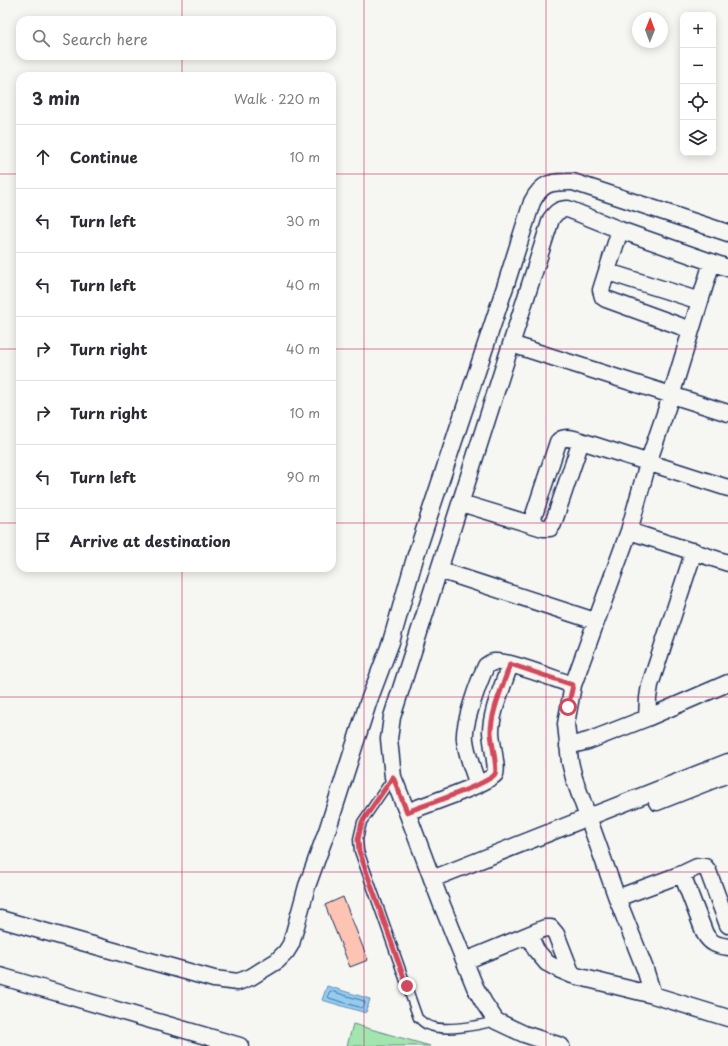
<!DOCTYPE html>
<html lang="en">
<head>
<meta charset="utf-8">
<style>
	:root { --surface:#fff; --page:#f7f7f7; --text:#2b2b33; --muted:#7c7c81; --line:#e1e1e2 }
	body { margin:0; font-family:"Playpen Sans",sans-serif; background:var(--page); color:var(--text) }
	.controls { position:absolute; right:12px; top:12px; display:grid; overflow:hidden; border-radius:8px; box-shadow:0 2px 10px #0003 }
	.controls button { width:36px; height:36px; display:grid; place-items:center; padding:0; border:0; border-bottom:1px solid var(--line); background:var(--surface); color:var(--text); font:20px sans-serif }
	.compass { position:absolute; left:632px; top:12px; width:36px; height:36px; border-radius:50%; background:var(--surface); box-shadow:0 2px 10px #0003; rotate:1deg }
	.stop { position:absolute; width:12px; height:12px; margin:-9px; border:3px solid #d1495b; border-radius:50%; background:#fff }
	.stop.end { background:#d1495b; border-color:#fff; box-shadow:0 1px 4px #0008 }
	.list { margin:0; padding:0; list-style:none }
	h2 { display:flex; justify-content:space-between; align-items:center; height:52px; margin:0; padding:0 16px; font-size:17px }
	h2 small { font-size:13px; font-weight:400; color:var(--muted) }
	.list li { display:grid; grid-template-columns:26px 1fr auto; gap:12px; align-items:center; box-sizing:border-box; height:64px; padding:0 16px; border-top:1px solid var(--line) }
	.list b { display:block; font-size:15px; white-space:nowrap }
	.list em { font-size:13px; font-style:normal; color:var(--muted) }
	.icon { flex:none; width:22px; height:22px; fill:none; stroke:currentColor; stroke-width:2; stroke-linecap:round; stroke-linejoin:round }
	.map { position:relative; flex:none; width:728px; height:1046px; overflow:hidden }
	.search { position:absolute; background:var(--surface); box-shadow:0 2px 10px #0003; left:16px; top:16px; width:320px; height:44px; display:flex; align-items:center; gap:10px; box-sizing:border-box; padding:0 14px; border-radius:12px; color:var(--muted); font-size:15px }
	.panel { position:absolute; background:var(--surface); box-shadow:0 2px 10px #0003; left:16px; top:72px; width:320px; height:500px; border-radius:12px }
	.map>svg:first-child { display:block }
	.green { fill:#a3e5af; stroke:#5f8a86 }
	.water { fill:#92ccf1; stroke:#628db6 }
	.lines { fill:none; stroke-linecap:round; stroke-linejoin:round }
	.shore { stroke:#4b6e99; stroke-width:1 }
	.building { fill:#fdc3b3; stroke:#1b2f5e }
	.service-casing { stroke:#1b2f5e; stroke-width:11 }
	.minor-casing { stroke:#1b2f5e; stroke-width:19 }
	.service { stroke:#f6f6f2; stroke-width:8 }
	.minor { stroke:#f6f6f2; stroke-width:16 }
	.route { stroke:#d1495b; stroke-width:5 }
	.grid { fill:none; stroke:#c2185b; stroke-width:1; stroke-opacity:0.55 }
</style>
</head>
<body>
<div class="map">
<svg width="728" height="1046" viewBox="0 0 728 1046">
	<rect width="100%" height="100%" fill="#f6f6f2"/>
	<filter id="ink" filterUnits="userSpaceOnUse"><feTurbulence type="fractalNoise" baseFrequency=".025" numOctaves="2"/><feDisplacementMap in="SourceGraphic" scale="8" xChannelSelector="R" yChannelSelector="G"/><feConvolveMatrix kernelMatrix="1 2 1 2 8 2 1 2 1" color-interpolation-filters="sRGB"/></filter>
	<g filter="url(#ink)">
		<path class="green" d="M353,1024L430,1046H347Z"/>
		<path class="water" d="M327,986L370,999L366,1013L322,1000Z"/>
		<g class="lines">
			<path class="shore" d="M331,991L364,1001L365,1003L364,1006L362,1008L329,998L328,996L329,993Z"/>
		</g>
		<path class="building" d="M343,897L368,960L350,967L325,905Z"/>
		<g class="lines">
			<g class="service-casing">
				<path id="service" d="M393,777L362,822L358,839L359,851L418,1018C421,1020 424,1024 428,1025C444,1033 479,1025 496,1021"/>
			</g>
			<g class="minor-casing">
				<path id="minor" d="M620,230L601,290L603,297L606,299L691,330
					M608,272L700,301
					M511,344L728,413
					M461,503L543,528H550L553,524L581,441
					M531,524L558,442C564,435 573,439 581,441L728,488
					M629,531L728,563
					M439,570L595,621
					M647,718L648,698L650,685L694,551
					M568,746L588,741L647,718L728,683
					M478,785C473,770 467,756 465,740C463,724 479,681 486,666C489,664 491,662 494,662C508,660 557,680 573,685
					M657,802L728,774
					M407,812C422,806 488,784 495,774C498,770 491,740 491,732C491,711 504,684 510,664
					M682,874L705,934C711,944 717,945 728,947
					M432,879L728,762
					M617,898L682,874L697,867H705L708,871L728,925
					M0,919L214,979L238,982L251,977L277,961L286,952L291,944L307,886L328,828L368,703L391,642L415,558L506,284L532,202C543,181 552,182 573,182L728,233
					M529,935L536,950L547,963L558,969L572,975L653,995L728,1018
					M465,961L545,928H551L556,934L572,975
					M0,976L240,1046
					M653,995L645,969L617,898L574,778L570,762L566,724L573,685L629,531L648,463L671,396L712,262
					M561,1046L524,1034L496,1021L484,1003L475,987L440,900L407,812L393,777L389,739L392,717L551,219C556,212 559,209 568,209L620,230L728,268"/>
			</g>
			<use href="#service" class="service"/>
			<use href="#minor" class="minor"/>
		</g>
	</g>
	<g class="lines" filter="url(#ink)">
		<path class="route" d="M407,986L359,851L358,839L362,822L393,777L407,812C422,806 489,784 495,774C498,770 491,740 491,732C491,711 504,684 510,664L573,685L568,707"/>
	</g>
	<path class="grid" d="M182,0V20M364,0V1046M546,0V1046M182,56V76M0,174H20M332,174H728M0,349H20M332,349H728M0,523H20M332,523H728M182,568V1046M0,697H728M0,872H728"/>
</svg>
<div class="controls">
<button>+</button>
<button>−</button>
<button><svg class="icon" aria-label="locate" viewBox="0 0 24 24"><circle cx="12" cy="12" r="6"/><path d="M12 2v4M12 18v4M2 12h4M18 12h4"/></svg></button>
<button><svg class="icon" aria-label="layers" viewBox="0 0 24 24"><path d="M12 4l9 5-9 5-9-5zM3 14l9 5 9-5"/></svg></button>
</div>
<svg class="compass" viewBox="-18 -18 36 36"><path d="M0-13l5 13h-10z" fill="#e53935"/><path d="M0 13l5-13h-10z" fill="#7c7c81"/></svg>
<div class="stop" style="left:568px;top:707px"></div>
<div class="stop end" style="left:407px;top:986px"></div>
<div class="search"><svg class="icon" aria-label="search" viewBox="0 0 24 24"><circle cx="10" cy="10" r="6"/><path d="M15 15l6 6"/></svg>Search here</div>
<section class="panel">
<h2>3 min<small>Walk · 220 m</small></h2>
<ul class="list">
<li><svg class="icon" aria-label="ahead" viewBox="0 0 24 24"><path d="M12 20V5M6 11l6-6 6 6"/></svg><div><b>Continue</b></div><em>10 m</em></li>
<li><svg class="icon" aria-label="left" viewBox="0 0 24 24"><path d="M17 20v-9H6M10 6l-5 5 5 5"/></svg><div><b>Turn left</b></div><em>30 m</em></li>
<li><svg class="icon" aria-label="left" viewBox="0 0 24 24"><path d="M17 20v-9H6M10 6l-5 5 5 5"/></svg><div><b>Turn left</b></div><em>40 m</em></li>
<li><svg class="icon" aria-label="right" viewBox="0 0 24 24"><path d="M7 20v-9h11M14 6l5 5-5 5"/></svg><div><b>Turn right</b></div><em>40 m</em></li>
<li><svg class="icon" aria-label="right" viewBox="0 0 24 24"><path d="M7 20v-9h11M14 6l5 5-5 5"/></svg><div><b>Turn right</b></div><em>10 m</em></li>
<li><svg class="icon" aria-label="left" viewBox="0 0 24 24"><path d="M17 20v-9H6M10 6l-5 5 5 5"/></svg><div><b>Turn left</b></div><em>90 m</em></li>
<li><svg class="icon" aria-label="arrive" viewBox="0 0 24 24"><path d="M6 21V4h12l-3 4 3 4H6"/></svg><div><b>Arrive at destination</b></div></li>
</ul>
</section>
</div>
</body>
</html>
